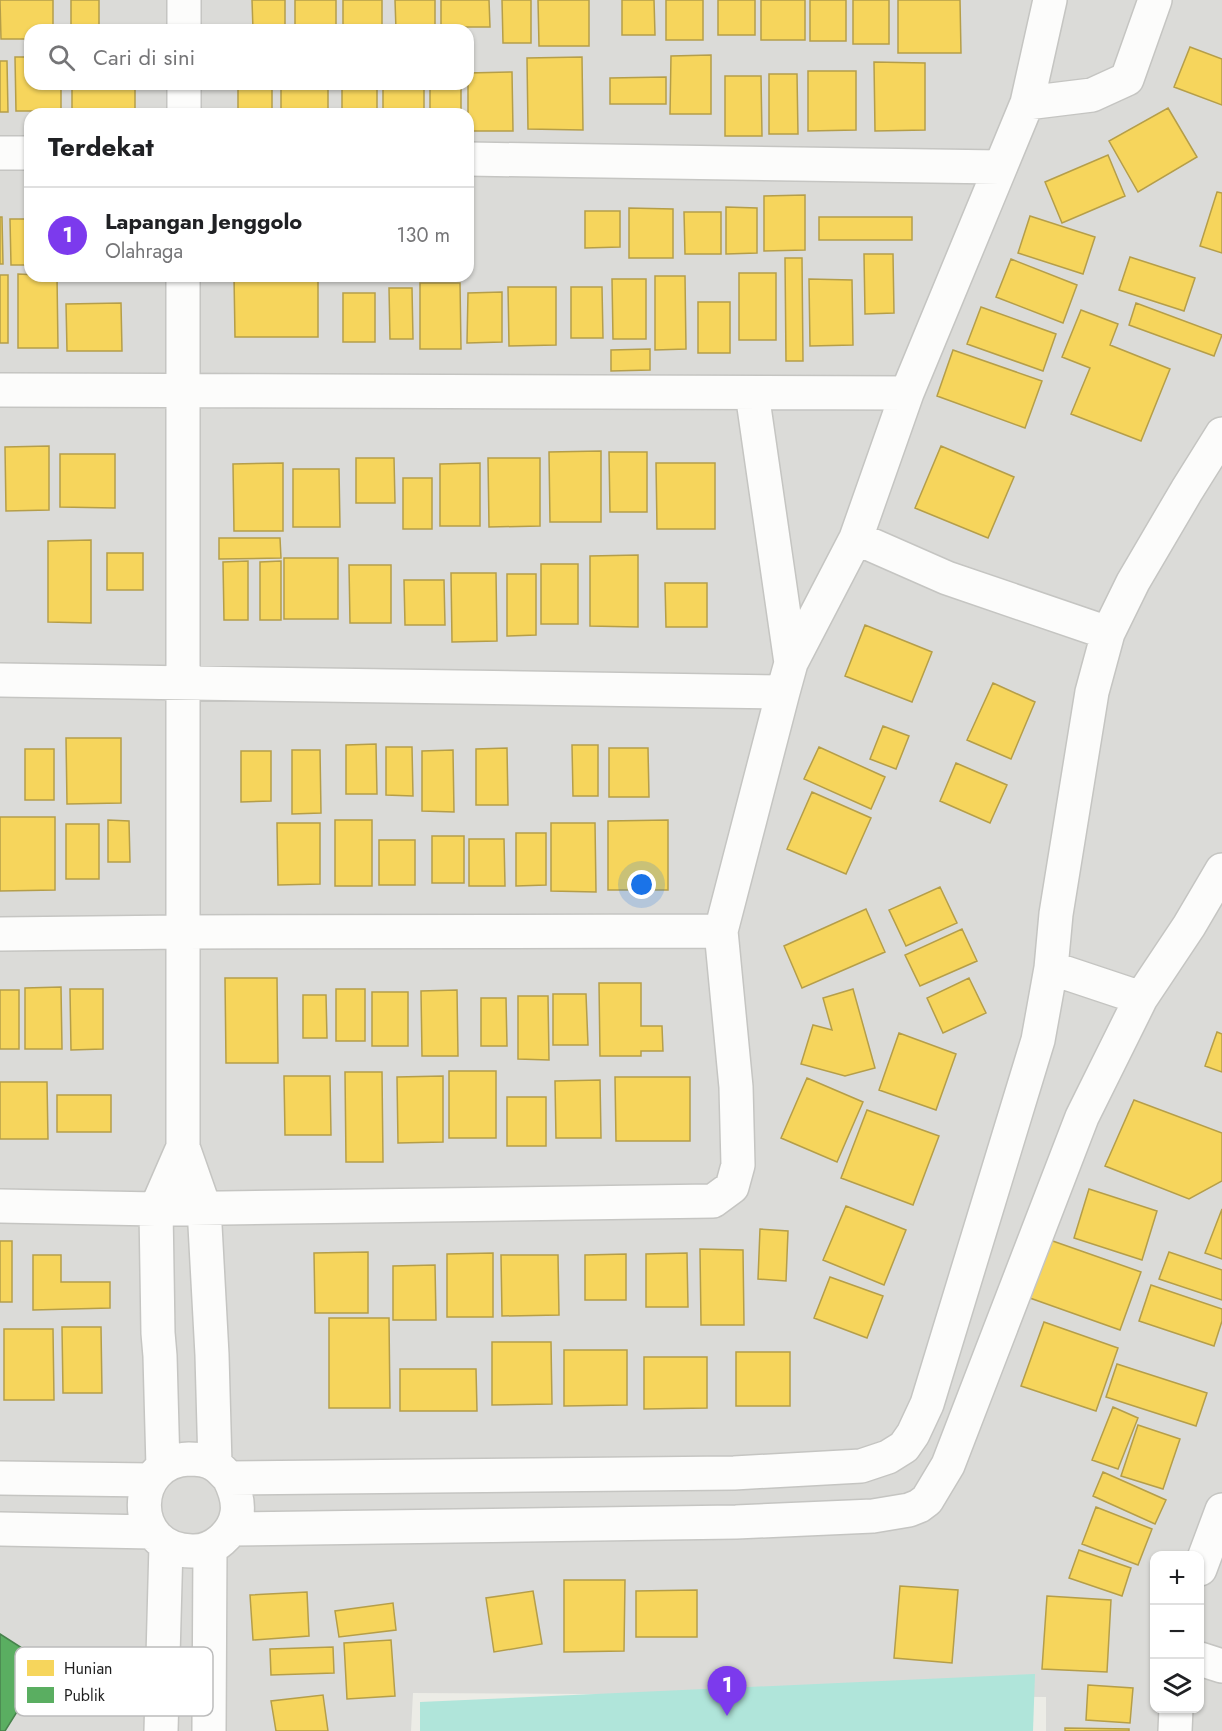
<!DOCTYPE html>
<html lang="id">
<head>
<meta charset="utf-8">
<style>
	:root { --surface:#fff; --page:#f2f2f2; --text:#202124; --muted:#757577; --line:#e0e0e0; --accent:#7c3aed }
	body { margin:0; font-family:Jost,sans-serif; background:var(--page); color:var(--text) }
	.controls { position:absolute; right:18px; bottom:18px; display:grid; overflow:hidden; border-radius:12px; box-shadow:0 2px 4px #0004 }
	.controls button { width:54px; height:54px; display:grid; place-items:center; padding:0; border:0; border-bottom:2px solid var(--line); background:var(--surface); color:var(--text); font:30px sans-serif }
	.you { position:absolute; left:642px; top:885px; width:21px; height:21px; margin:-15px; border:4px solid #fff; border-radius:50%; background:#1a73e8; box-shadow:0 0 0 9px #1a73e833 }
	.badge { display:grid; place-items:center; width:39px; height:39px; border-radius:50%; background:var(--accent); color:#fff; font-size:20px; font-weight:700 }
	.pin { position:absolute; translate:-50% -50px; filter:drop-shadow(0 2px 3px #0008) }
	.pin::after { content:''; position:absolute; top:32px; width:21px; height:18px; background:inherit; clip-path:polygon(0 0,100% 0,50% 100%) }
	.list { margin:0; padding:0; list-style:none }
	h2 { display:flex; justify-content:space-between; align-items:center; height:78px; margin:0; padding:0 24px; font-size:26px }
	h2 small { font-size:20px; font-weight:400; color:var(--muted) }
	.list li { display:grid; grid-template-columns:39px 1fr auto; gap:18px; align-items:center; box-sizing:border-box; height:96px; padding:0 24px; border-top:2px solid var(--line) }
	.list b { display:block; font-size:22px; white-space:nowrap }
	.list p { margin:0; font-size:20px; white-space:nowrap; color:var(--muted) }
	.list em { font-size:20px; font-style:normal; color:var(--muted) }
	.icon { flex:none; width:33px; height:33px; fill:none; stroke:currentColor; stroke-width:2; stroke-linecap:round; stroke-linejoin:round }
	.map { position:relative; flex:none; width:1222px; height:1731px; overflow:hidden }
	.search { position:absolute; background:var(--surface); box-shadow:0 2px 4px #0004; left:24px; top:24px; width:450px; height:66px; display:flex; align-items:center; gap:15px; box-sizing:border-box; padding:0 21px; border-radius:18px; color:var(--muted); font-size:22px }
	.panel { position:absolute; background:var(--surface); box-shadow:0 2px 4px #0004; left:24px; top:108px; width:450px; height:174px; border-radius:18px }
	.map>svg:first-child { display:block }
	.residential { fill:#dbdbd8; fill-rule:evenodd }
	.pitch { fill:#b0e5da }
	.homes { fill:#f6d55c; stroke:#b59e49; stroke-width:1.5 }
	.public { fill:#5aae61; stroke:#48834d; stroke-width:1.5 }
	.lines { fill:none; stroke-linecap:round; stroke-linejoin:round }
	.street-casing { stroke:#c5c5c2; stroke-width:36 }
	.street { stroke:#fcfcfb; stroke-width:33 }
	.key { fill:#fff; stroke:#bcbcbc; stroke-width:1.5 }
	.key-label { font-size:16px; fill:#1e1e1e }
</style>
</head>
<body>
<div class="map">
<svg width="1222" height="1731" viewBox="0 0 1222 1731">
	<rect width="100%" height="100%" fill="#ecece6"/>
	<path class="residential" d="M0,0H1222V1731H1046V1697L413,1693L411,1731H0ZM30,30H468V84H30ZM30,114H468V276H30ZM1154,1556H1200V1708H1154Z"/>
	<path class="pitch" d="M1035,1674L1033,1731H420V1702Z"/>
	<path class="homes" d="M0,0H53V30H30V39H1Z
		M71,0H99V30H71Z
		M252,0H285V30H253Z
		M295,0H336V30H295Z
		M343,0H382V30H343Z
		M395,0H435V30H396Z
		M441,0H489L490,27H441Z
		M502,0H531V43H503Z
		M538,0H589V46H539Z
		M622,0H654L655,35H622Z
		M666,0H703V40H666Z
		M718,0H755V35H718Z
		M761,0H805V40H761Z
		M810,0H846V41H810Z
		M853,0H889V44H853Z
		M898,0H960L961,53H898Z
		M1190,47L1222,59V105L1174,87Z
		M711,55V114H670L671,56Z
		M15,57H30V84H61V111H16Z
		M582,57L583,130L528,129L527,58Z
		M0,61H7L8,112H0Z
		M874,62L925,63V130L875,131Z
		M808,71H856V130L808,131Z
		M512,72L513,131H468V73Z
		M769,74H797L798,134H769Z
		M725,76H761L762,136H725Z
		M666,77V104H610V78Z
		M72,84H135V114H72Z
		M238,84H272V114H238Z
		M281,84H328V114H281Z
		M342,84H377V114H342Z
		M383,84H424V111H383Z
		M430,84H461V110L430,111Z
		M1168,108L1197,157L1138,192L1109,141Z
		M1108,155L1125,196L1062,223L1045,182Z
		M1217,192L1222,193V253L1200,246Z
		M805,195V250L764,251V196Z
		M726,207L757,208V253L726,254Z
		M629,208L673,209V258H629Z
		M585,211H620V247L585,248Z
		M684,212H721V254H685Z
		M1030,216L1095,237L1083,274L1018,253Z
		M0,217H2L3,264H0Z
		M819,217H912V240H819Z
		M10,219H30V265H11Z
		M864,254H893L894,313L865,314Z
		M1130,257L1195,278L1184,311L1119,290Z
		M785,258H802L803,361H786Z
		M1011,259L1077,285L1063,323L996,297Z
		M739,273H776V340H739Z
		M18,274L57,276L58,348H18Z
		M0,275H8V343H0Z
		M234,276H318V337H235Z
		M655,276H685L686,349L655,350Z
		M612,279H646V339H613Z
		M809,279L852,280L853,345L810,346Z
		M420,283H460L461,349H420Z
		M508,287H556V345L509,346Z
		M571,287H602L603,338H571Z
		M389,288H412L413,339H390Z
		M502,292V342L467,343L468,293Z
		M343,293H375V342H343Z
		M698,302H730V353H698Z
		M121,303L122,351H67L66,304Z
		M1136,303L1222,335L1214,356L1129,325Z
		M981,307L1056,334L1043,371L967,344Z
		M1081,310L1118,324L1110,345L1170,369L1141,441L1071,414L1090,368L1062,357Z
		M650,349V370L611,371V350Z
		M953,350L1042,381L1025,428L937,396Z
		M49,446V510L6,511L5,447Z
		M941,446L1014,477L988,538L915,508Z
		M601,451V522H550L549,452Z
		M609,452H647V512H610Z
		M60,454H115V508L60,507Z
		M356,458H394L395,503H356Z
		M488,458H540V526L489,527Z
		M283,463V531H234L233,464Z
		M480,463V526H440V464Z
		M656,463H715V529H657Z
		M293,469H339L340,527H293Z
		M403,478H432V529H403Z
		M219,538H280L281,558L219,559Z
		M91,540V623L48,622V541Z
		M107,553H143V590H107Z
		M638,555V627L590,626V556Z
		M284,558H338V619H284Z
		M248,561V620H224L223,562Z
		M281,561V620H260V562Z
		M541,564H578V624H541Z
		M349,565H391V623H350Z
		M451,573H496L497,641L452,642Z
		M507,574H536V635L507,636Z
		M404,580H444L445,625H405Z
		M665,583H707V627H666Z
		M865,625L932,652L912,702L845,676Z
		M993,683L1035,702L1011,759L967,740Z
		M883,726L909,736L896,769L870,759Z
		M66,738H121V803L67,804Z
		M376,744L377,794H346V745Z
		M572,745H598V796H573Z
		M386,747H412L413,796L386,795Z
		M819,747L885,777L871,809L804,779Z
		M507,748L508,805H476V749Z
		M609,748H648L649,797H609Z
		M25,749H54V800H25Z
		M292,750H320L321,813L292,814Z
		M453,750L454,812L422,811V751Z
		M241,751H271V801L241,802Z
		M956,763L1007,785L990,823L940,801Z
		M812,792L871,818L846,874L787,849Z
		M0,817H55V890L0,891Z
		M108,820L129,821L130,862H108Z
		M335,820H372V886H335Z
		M668,820V890H608V821Z
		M277,823H320V884L278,885Z
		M551,823H595L596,892L551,891Z
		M66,824H99V879H66Z
		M516,833H546V885L516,886Z
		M432,836H464V883H432Z
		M469,839H504L505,886H469Z
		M379,840H415V885H379Z
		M940,887L957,923L906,946L889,910Z
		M866,909L885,952L802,988L784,946Z
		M962,929L977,961L920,986L905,955Z
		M225,978H277L278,1063H226Z
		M969,978L986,1013L943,1033L927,998Z
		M599,983H641V1026H662L663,1051H641V1056H600Z
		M61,987L62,1049H25V988Z
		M70,989H103V1049L71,1050Z
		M336,989H365V1041H336Z
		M853,989L875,1068L845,1076L801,1064L813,1025L832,1030L823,998Z
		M0,990H19V1049H0Z
		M457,990L458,1056H422L421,991Z
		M372,992H408V1046H372Z
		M553,994H586L588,1045H553Z
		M303,995H326L327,1038H303Z
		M518,996H548L549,1060L518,1059Z
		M481,998H506L507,1046H481Z
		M1217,1032L1222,1034V1072L1205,1066Z
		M899,1033L956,1054L936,1110L879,1090Z
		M449,1071H496V1138H449Z
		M345,1072H382L383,1162H346Z
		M284,1076H330L331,1135H285Z
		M443,1076V1142L398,1143L397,1077Z
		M615,1077H690V1141H616Z
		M807,1078L863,1102L837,1162L781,1138Z
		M600,1080L601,1138H556L555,1081Z
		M0,1082H47L48,1139H0Z
		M57,1095H111V1132H57Z
		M507,1097H546V1146H507Z
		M1134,1100L1222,1133V1181L1189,1199L1105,1166Z
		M867,1110L939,1136L913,1205L841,1178Z
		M1089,1189L1157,1211L1142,1260L1074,1238Z
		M846,1206L906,1230L884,1285L823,1260Z
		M1222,1209V1259L1205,1253Z
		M760,1229L788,1231L786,1281L758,1279Z
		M1047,1239L1141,1272L1120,1330L1027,1297Z
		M0,1241H12V1302H0Z
		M700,1249L743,1250L744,1325H701Z
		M368,1252V1313H315L314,1253Z
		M1169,1252L1222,1270V1300L1159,1279Z
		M493,1253V1317H447V1254Z
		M687,1253L688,1307H646V1254Z
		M626,1254V1300H585V1255Z
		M33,1255H61V1282H110V1308L33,1310Z
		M501,1255H558L559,1315L502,1316Z
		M435,1265L436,1320H393V1266Z
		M830,1277L883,1296L867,1338L814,1318Z
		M1151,1285L1222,1309V1321L1214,1346L1139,1321Z
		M329,1318H389L390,1408H329Z
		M1044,1322L1118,1348L1096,1411L1021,1386Z
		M62,1327H101L102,1393H63Z
		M4,1329H53L54,1400H4Z
		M492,1342H551L552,1404L492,1405Z
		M564,1350H627V1405L564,1406Z
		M736,1352H790V1406H736Z
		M644,1357H707V1408L644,1409Z
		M1117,1364L1207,1393L1196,1426L1106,1397Z
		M400,1369H476L477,1411H400Z
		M1113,1407L1138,1418L1118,1469L1092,1460Z
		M1138,1425L1180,1439L1163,1489L1121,1476Z
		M1103,1472L1166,1500L1155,1524L1093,1496Z
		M1096,1507L1152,1529L1138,1565L1082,1544Z
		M1079,1550L1131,1568L1122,1596L1069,1578Z
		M564,1580H625L624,1651L564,1652Z
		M900,1586L958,1590L952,1663L894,1658Z
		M697,1590V1637H636V1591Z
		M533,1591L542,1644L494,1652L486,1598Z
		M307,1592L309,1636L253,1640L250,1595Z
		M1047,1596L1111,1600L1107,1672L1042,1669Z
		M393,1603L396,1630L339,1637L335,1611Z
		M391,1640L395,1696L347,1699L344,1643Z
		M333,1647L334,1673L271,1675L270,1649Z
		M1088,1685L1133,1688L1130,1723L1086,1720Z
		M323,1695L328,1731H276L271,1701Z
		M1065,1728L1129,1729V1731H1065Z"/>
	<path class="public" d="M0,1634L47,1664L5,1731H0Z"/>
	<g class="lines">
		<g class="street-casing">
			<path id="street" d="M184,0V30
				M184,84V114
				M1027,103L1092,95L1127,79L1155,0
				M0,153H30
				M468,159L1000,167
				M183,276V1147L204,1207L212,1355L215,1465
				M0,390L907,393
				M752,393L791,663
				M856,538L947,578L1108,633
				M0,680L783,692
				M0,934L183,932L721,931
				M1051,968L1141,998
				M0,1206L156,1209L713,1201L732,1187L738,1165L736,1087L721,931L783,692L791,663L856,538L907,393L1027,103L1050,0
				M163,1467L160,1356L158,1333L156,1209L183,1147
				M0,1478L151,1480
				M229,1478C234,1488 239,1500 237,1513C234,1533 214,1552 192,1551C128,1550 130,1461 189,1459C198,1459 208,1460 215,1465C220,1468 225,1474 229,1478L734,1473L861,1466L888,1457L904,1447L913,1434L927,1404L1038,1040L1051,968L1056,914L1092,692L1108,633L1133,582L1187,490L1222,434
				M0,1529L152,1532
				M231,1529L736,1522L873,1516L909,1510L919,1506L927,1500L948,1465L1082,1117L1141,998L1189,926L1222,870
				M1200,1569L1222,1510
				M1200,1659L1222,1666
				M161,1731L166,1545
				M209,1731L210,1548
				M1175,1731L1176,1708"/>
		</g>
		<use href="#street" class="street"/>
	</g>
	<rect x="15" y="1647" width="198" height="69" rx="9" class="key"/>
	<rect x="27" y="1660" width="27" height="16" fill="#f6d55c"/>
	<rect x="27" y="1687" width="27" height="16" fill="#5aae61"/>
	<g class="key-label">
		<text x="64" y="1674">Hunian</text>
		<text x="64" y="1701">Publik</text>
	</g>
</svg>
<div class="controls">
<button>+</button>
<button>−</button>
<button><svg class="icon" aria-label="layers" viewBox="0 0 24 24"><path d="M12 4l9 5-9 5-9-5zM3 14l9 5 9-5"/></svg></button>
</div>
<div class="you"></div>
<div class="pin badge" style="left:727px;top:1716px">1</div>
<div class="search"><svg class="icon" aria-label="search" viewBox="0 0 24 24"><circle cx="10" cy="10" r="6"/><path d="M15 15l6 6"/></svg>Cari di sini</div>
<section class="panel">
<h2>Terdekat<small></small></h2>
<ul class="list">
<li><span class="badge">1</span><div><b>Lapangan Jenggolo</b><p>Olahraga</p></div><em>130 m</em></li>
</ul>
</section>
</div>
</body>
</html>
